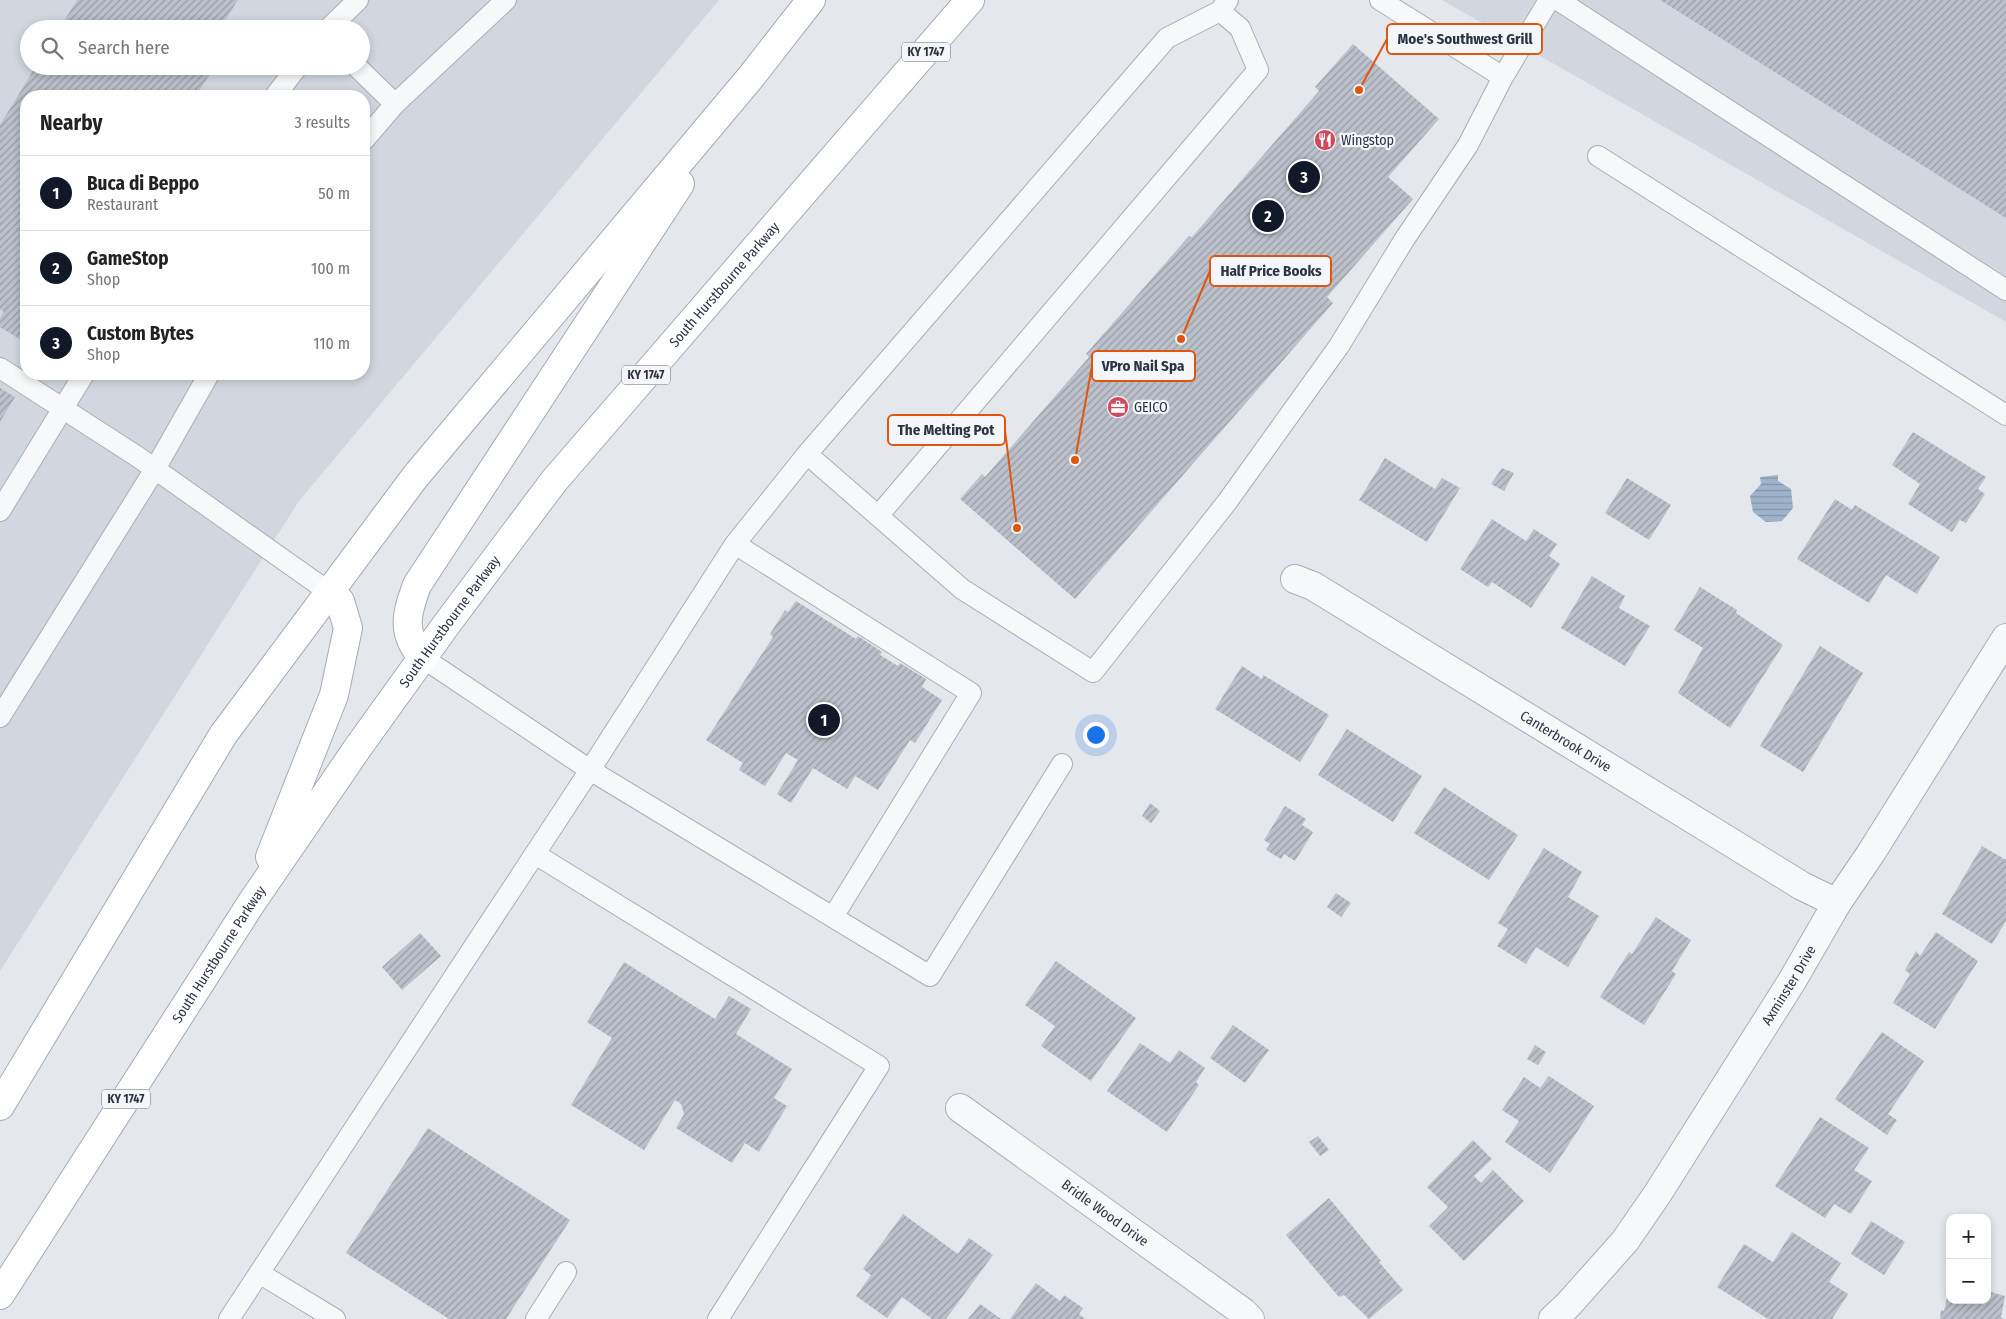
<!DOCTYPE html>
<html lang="en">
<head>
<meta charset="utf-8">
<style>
	:root { --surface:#fff; --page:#f6f6f6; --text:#222; --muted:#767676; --line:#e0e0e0; --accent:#111827 }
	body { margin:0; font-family:"Fira Sans Condensed",sans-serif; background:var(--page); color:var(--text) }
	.controls { position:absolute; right:15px; bottom:15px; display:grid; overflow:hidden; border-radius:10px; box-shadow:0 2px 8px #0003 }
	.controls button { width:45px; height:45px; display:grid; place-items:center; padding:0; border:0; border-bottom:1px solid var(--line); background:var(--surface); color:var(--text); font:25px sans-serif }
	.you { position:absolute; left:1095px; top:734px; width:18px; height:18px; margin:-12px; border:4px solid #fff; border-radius:50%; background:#1a73e8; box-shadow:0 0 0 8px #1a73e833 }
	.badge { display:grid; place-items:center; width:32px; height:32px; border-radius:50%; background:var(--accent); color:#fff; font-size:16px; font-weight:700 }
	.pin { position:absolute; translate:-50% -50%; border:2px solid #fff; box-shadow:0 1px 5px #0006 }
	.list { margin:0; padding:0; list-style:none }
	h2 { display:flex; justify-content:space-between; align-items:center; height:65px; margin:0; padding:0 20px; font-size:21px }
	h2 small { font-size:16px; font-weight:400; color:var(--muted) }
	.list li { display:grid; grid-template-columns:32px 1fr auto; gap:15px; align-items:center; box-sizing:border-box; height:75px; padding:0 20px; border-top:1px solid var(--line) }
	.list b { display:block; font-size:19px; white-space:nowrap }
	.list p { margin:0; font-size:16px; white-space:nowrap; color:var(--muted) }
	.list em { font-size:16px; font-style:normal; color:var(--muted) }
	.icon { flex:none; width:28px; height:28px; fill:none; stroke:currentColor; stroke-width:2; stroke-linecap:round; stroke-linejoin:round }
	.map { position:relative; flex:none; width:2006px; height:1319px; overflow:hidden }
	.search { position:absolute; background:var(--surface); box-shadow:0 2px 8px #0003; left:20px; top:20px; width:350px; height:55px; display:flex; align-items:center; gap:12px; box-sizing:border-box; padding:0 18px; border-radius:28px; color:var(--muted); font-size:19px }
	.panel { position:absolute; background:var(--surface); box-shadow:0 2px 8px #0003; left:20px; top:90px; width:350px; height:290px; border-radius:20px }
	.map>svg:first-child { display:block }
	.built { fill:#d2d6de; fill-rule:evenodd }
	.water { fill:url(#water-rules) }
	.building { fill:url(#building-hatch) }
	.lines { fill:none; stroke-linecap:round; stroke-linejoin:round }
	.service-casing { stroke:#a9aeb7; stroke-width:22 }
	.minor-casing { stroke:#a9aeb7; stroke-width:30 }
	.primary-casing { stroke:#a3abb8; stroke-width:30 }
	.service { stroke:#f7f8fa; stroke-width:20 }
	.minor { stroke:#f7f8fa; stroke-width:28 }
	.primary { stroke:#fff; stroke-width:28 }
	.labels { text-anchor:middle; stroke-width:4.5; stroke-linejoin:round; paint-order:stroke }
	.shield { fill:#f4f6f9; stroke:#676e7b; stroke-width:1 }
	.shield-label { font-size:12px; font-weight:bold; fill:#2b3445 }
	.poi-label { font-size:14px; fill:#2b3445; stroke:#f4f6f9; text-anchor:start }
	.street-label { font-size:14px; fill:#2b3445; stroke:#f4f6f9 }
	.leader { fill:none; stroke:#df570f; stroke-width:2 }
	.callout-dot { fill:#df570f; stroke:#f4f6f9; stroke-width:2 }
	.callout { fill:#f4f6f9; stroke:#df570f; stroke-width:2 }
	.callout-label { font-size:15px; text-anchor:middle; font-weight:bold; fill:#2b3445 }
</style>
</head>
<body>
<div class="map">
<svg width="2006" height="1319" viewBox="0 0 2006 1319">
	<defs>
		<pattern id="water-rules" width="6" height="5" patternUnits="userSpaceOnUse" patternTransform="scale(1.25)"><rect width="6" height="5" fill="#9fb4cc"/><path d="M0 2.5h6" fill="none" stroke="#8293a7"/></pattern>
		<pattern id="building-hatch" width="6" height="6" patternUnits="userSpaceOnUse" patternTransform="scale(1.25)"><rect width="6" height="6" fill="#bbc0ca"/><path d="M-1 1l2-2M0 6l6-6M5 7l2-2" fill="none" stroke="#989da6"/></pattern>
	</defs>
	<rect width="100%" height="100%" fill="#e4e7ec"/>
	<path class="built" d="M0,0H719L299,501L0,971ZM29,29H361V66H29ZM26,96H364V374H26Z
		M1442,0H2006V322Z"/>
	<path class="water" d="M1778,475V481L1791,489L1793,508L1782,521L1766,522L1753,512L1750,496L1761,484L1760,477Z"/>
	<path class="building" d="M77,0H238L224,22L234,29H59Z
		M1660,0H2006V218L1735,47Z
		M1353,44L1439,119L1388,177L1413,199L1327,297L1333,303L1075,599L960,499L982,474L985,477L1089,357L1086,354L1189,236L1192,237L1319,91L1315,87Z
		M36,66H215L196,96H182L179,94L178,96H26V343L0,327V318L4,312L0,309V125Z
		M0,388L15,397L0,422Z
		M1913,432L1986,477L1978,489L1985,494L1966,523L1960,520L1952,532L1908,504L1920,484L1892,465Z
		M1385,458L1435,489L1442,478L1460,488L1427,542L1359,500Z
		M1502,468L1514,473L1504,491L1491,484Z
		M1627,478L1671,505L1649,540L1605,513Z
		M1835,499L1852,510L1855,505L1940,557L1917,594L1886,575L1869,603L1797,559Z
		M1492,519L1526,541L1534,529L1557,544L1549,556L1560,564L1531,608L1492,582L1488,587L1460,569Z
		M1592,576L1625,596L1619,608L1650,626L1625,666L1561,628Z
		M1700,587L1737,610L1736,613L1783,645L1730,728L1678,693L1703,648L1674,630Z
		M796,601L856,639L858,636L882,652L880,655L898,666L900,663L926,679L922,687L942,700L915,743L910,740L878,790L855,776L847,789L813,768L791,803L777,794L798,760L786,753L765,786L739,770L743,763L706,740L773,637L770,634L785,610L788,612Z
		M1820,646L1863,673L1803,772L1760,746Z
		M1242,666L1262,679L1263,675L1265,676L1329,715L1300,762L1215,709Z
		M1347,729L1422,776L1393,822L1318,775Z
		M1444,787L1518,835L1489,880L1414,833Z
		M1150,803L1160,811L1151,823L1142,816Z
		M1285,806L1306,819L1302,825L1313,832L1295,861L1284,854L1281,859L1266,850L1270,844L1264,840Z
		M1982,846L2006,860V921L1992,944L1942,914Z
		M1544,848L1582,872L1568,897L1599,916L1568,967L1536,947L1526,964L1497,946L1508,929L1498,923Z
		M1336,893L1351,903L1341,917L1327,907Z
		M1656,917L1691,940L1672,971L1676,974L1644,1025L1600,997L1629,952L1632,954Z
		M1936,932L1978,961L1935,1029L1893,1003L1910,974L1905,970L1916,951L1920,956Z
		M420,933L441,956L402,990L382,967Z
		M1056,961L1136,1018L1091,1081L1041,1046L1055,1026L1025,1005Z
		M624,962L715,1019L729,996L751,1009L736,1034L792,1069L774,1098L787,1106L759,1152L745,1143L732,1163L676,1128L684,1114L681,1104L675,1100L644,1150L571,1105L612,1038L587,1022Z
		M1233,1025L1269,1050L1245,1083L1210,1058Z
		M1882,1032L1924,1061L1888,1114L1897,1120L1887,1135L1835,1099Z
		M1140,1043L1170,1063L1179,1050L1205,1068L1196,1082L1199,1085L1167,1132L1107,1091Z
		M1535,1045L1546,1052L1538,1065L1527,1059Z
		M1549,1076L1594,1106L1550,1173L1505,1142L1519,1121L1502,1110L1524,1077L1540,1088Z
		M1820,1117L1869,1148L1854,1170L1872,1181L1851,1214L1834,1204L1825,1218L1775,1186Z
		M428,1128L570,1220L506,1319H449L346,1253Z
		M1318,1136L1329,1150L1320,1156L1309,1142Z
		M1473,1140L1492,1159L1474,1176L1481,1183L1493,1170L1524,1201L1464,1261L1429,1226L1448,1207L1427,1187Z
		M1329,1198L1381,1261L1379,1262L1403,1290L1369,1319L1344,1295L1339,1297L1286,1235Z
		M903,1214L958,1254L969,1238L993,1255L946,1319H932L902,1297L887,1318L856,1296L871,1275L863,1269Z
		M1871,1221L1905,1242L1884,1275L1851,1254Z
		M1792,1232L1841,1263L1829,1282L1848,1294L1832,1319H1768L1717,1287L1744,1244L1773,1262Z
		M1036,1283L1060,1301L1064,1295L1083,1308L1079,1314L1085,1319H1010Z
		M1949,1290L1950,1300H1987V1291L2005,1296L2001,1317L2004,1319H1940L1941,1310L1944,1311Z
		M980,1304L983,1306L1001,1319H968Z"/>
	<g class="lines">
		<g class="service-casing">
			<path id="service" d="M1380,0L1503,77
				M1558,0L2006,290
				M328,29L358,0
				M356,66L395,104
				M275,96L298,66
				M364,140L395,104L506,0
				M1598,156L2006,415
				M0,368L138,457L329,592
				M807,454L962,589L1093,672L1227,502L1339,346L1404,240L1468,145L1503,77L1549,0
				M0,511L84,374
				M878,516L1258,70L1240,28L1220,11
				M735,544L971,693L833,917
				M423,658L590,770L930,976L1062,764
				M0,717L155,469L209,374
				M535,854L879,1066L718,1319
				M259,1273L335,1319
				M229,1319L590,770L735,544L807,454L1167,38L1220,11L1228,0
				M536,1319L566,1272"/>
		</g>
		<g class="minor-casing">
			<g id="minor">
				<path id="s1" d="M1295,579L1313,586L1802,886L1837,903"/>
				<path id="s2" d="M960,1108L1243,1312L1250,1319"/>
				<path id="s3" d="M1553,1319L1568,1305L1625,1241L1658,1193L1792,981L1837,903L1871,853L2006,638"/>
			</g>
		</g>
		<g class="primary-casing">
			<g id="primary">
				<path d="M423,658C401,633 406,615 417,585L680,184"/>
				<path d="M270,857L334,695L348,628L340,601L329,592"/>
				<path d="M0,1106L223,735L415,477L750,78L811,0"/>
				<path id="s4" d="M0,1295L252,902L359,746L446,625L554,481L970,0"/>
			</g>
		</g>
		<use href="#service" class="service"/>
		<use href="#minor" class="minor"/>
		<use href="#primary" class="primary"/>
	</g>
	<defs>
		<g id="restaurant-disc" transform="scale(1.125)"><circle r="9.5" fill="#d1495b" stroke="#f4f6f9"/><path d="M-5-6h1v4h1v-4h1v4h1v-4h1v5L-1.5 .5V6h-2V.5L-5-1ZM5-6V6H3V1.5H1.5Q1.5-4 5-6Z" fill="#fff"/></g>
		<g id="office-disc" transform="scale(1.125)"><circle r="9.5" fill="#d1495b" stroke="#f4f6f9"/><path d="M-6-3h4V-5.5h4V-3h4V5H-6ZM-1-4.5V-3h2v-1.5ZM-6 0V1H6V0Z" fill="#fff"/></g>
	</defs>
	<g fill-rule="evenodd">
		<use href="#restaurant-disc" x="1325" y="140"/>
		<use href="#office-disc" x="1118" y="407"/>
	</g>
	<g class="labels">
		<g class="shield">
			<rect x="902" y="42.5" width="48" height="19" rx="4"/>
			<rect x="622" y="365.5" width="48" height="19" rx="4"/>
			<rect x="102" y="1089.5" width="48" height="19" rx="4"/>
		</g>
		<g class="shield-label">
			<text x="926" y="56">KY 1747</text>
			<text x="646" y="379">KY 1747</text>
			<text x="126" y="1103">KY 1747</text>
		</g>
		<g class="poi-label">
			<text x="1341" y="145">Wingstop</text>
			<text x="1134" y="412">GEICO</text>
		</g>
		<g class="street-label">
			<text dy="5" stroke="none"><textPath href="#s4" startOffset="1245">South Hurstbourne Parkway</textPath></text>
			<text dy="5" stroke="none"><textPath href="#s4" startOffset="810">South Hurstbourne Parkway</textPath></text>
			<text dy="5" stroke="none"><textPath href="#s1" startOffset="316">Canterbrook Drive</textPath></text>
			<text dy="5" stroke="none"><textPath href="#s4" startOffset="405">South Hurstbourne Parkway</textPath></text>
			<text dy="5" stroke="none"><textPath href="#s3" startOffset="410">Axminster Drive</textPath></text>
			<text dy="5" stroke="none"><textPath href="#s2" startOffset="179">Bridle Wood Drive</textPath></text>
		</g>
	</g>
	<path class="leader" d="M1359 90L1387 39M1181 339L1210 271M1075 460L1092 366M1017 528L1005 430"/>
	<g class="callout-dot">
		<circle cx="1359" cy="90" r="5"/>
		<circle cx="1181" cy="339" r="5"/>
		<circle cx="1075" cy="460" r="5"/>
		<circle cx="1017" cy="528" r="5"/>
	</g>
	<g class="callout">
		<rect x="1387" y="24" width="155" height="30" rx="5"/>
		<rect x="1210" y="256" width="121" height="30" rx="5"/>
		<rect x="1092" y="351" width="103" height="30" rx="5"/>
		<rect x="888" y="415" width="117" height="30" rx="5"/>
	</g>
	<g class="callout-label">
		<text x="1465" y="44">Moe's Southwest Grill</text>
		<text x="1271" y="276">Half Price Books</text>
		<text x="1143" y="371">VPro Nail Spa</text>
		<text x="946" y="435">The Melting Pot</text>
	</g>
</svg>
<div class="controls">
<button>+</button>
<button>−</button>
</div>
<div class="you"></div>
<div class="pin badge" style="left:824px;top:720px">1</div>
<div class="pin badge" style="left:1268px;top:216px">2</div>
<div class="pin badge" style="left:1304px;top:177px">3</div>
<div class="search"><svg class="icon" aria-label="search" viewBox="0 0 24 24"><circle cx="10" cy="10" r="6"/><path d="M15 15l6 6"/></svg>Search here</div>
<section class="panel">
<h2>Nearby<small>3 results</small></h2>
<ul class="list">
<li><span class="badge">1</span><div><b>Buca di Beppo</b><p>Restaurant</p></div><em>50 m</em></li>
<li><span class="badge">2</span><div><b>GameStop</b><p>Shop</p></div><em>100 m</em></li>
<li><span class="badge">3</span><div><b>Custom Bytes</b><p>Shop</p></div><em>110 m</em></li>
</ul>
</section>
</div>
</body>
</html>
